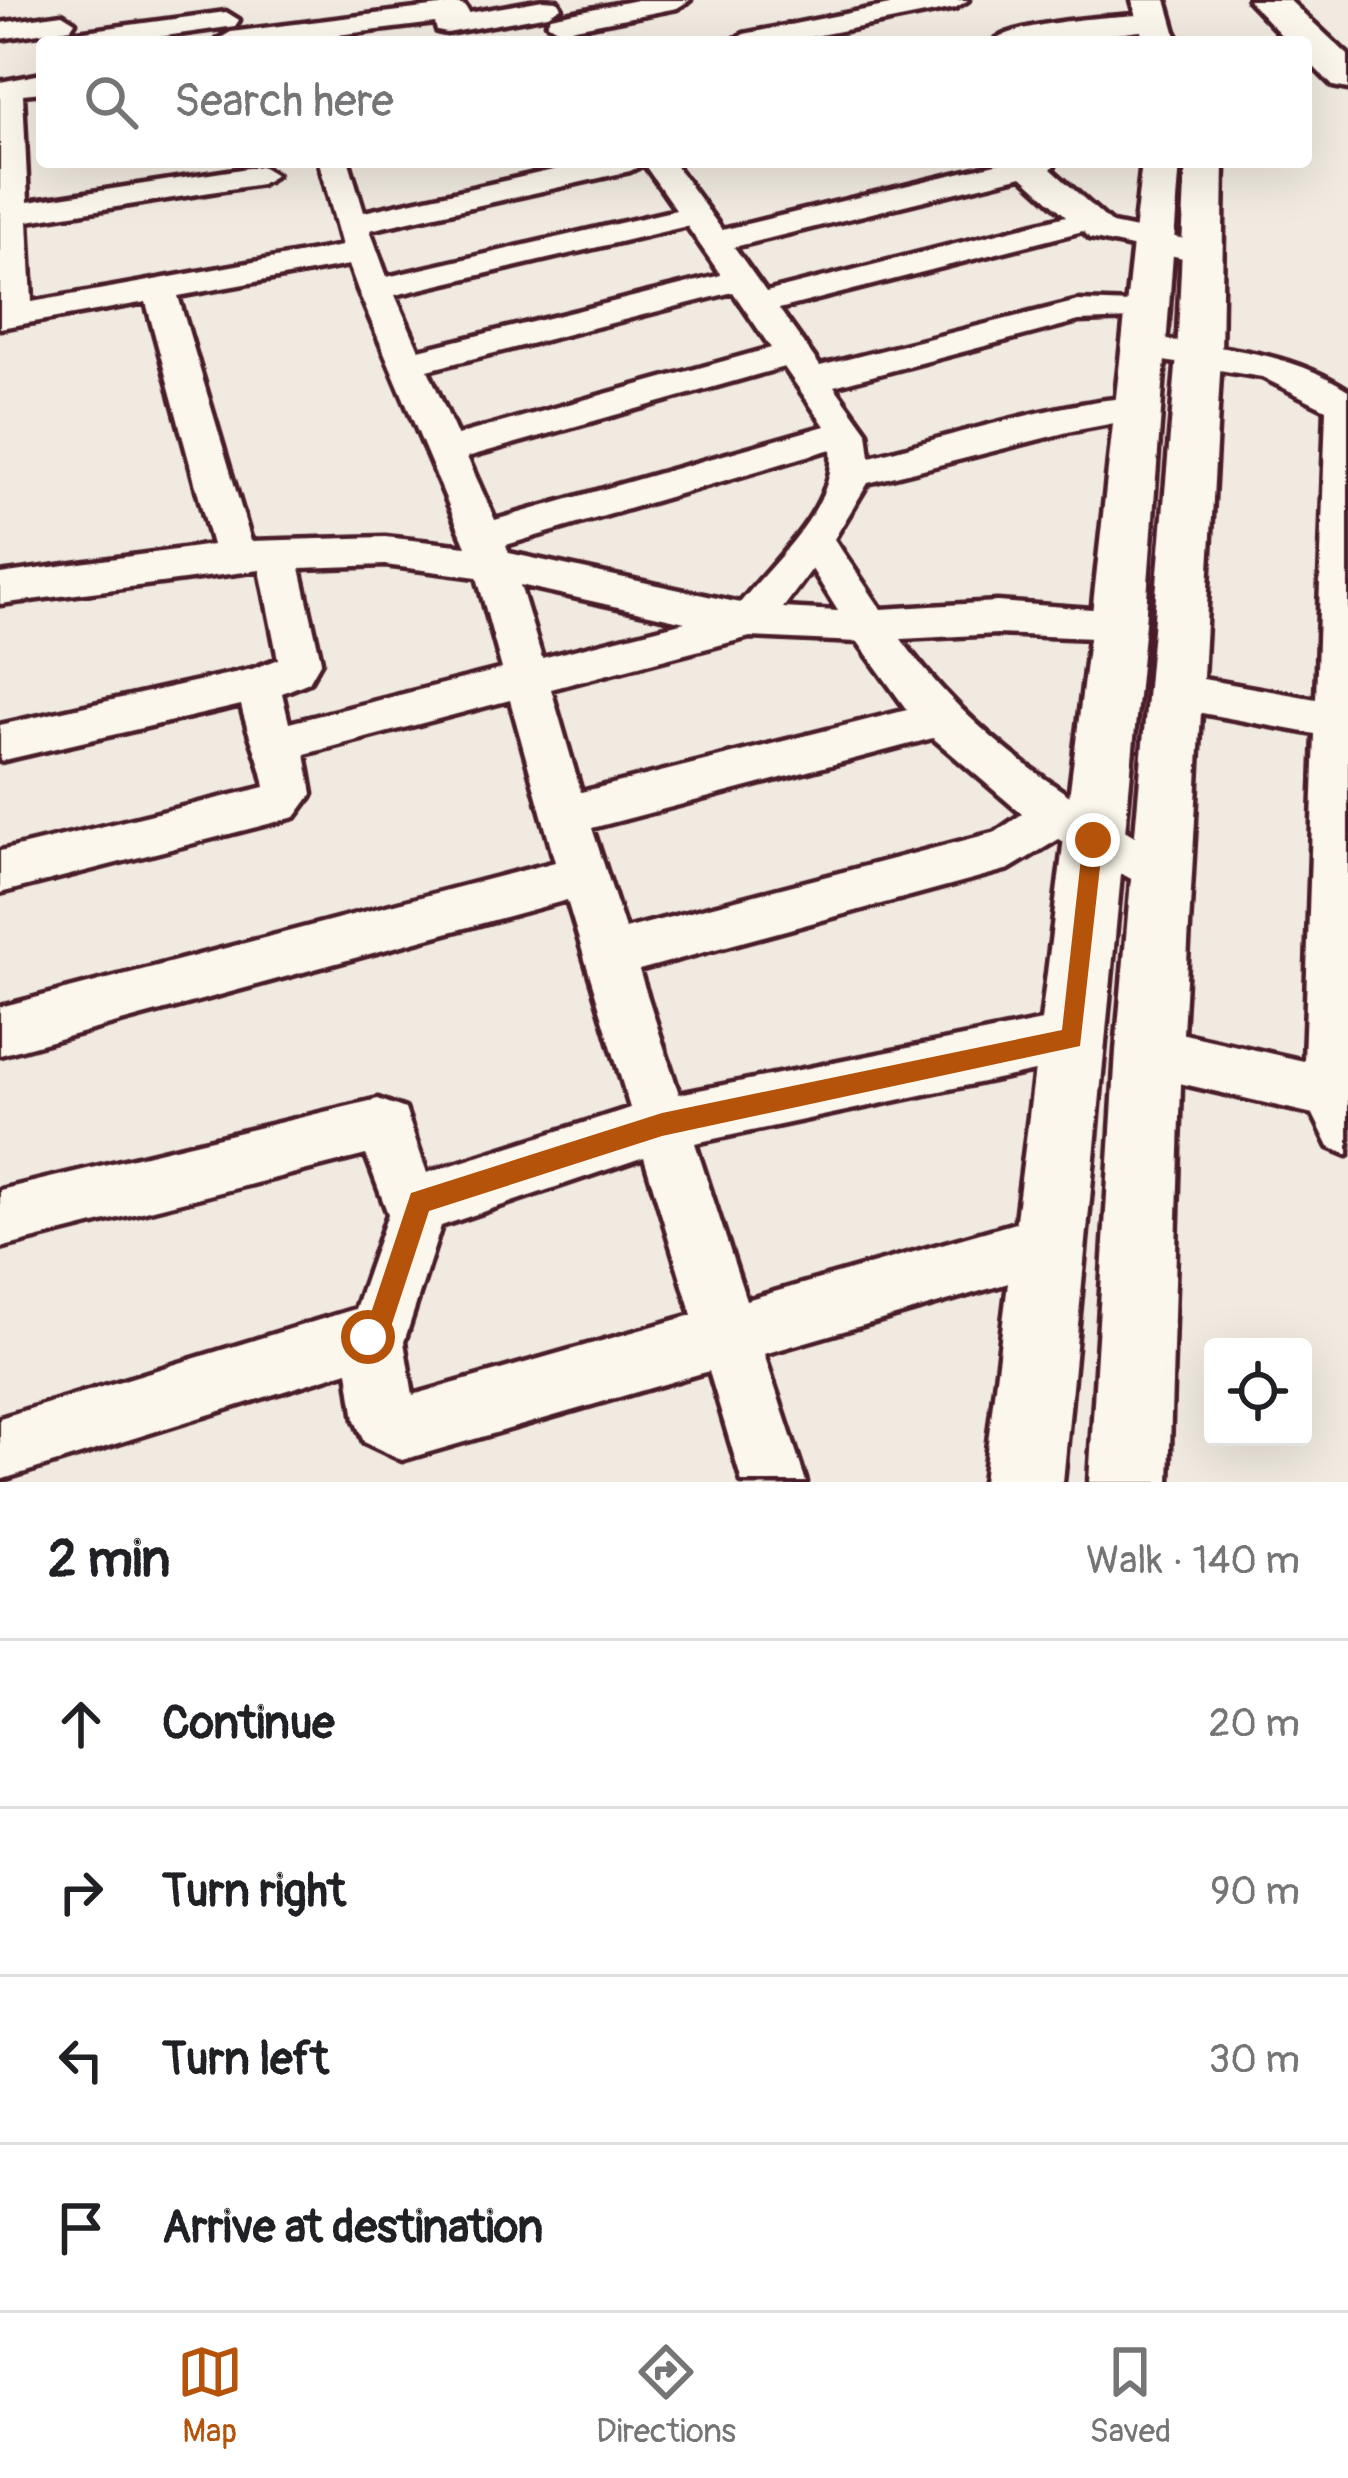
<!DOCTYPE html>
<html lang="en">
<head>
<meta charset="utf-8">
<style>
	:root { --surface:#fff; --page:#f6f6f6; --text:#202124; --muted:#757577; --line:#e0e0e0; --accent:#b45309 }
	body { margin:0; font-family:Pangolin,sans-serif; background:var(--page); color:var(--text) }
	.controls { position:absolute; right:36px; bottom:36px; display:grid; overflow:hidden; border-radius:12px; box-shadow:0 12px 48px #0002 }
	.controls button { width:108px; height:108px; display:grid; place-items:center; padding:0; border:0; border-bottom:3px solid var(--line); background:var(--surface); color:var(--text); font:60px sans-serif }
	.stop { position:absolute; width:36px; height:36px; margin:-27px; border:9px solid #b45309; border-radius:50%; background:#fff }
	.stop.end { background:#b45309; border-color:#fff; box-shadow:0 3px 12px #0008 }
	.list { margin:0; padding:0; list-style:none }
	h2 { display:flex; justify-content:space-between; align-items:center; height:156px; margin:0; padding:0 48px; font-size:51px }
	h2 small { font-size:39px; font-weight:400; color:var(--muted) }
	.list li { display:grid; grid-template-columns:78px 1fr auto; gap:36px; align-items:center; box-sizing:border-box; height:168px; padding:0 48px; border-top:3px solid var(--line) }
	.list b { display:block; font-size:45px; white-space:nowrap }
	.list em { font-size:39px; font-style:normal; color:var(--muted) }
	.icon { flex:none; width:66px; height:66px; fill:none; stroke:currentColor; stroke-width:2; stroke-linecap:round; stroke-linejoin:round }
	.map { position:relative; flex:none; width:1348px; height:1482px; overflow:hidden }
	.search { position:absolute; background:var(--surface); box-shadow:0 12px 48px #0002; left:36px; right:36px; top:36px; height:132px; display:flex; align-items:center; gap:30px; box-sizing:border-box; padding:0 42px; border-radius:12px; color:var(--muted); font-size:45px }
	.sheet { height:828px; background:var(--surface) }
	nav { display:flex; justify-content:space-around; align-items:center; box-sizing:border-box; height:168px; border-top:3px solid var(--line); background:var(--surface); font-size:33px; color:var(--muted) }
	nav a { display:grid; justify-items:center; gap:6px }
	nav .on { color:var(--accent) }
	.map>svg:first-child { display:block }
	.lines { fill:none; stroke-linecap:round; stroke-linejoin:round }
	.minor-casing { stroke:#4a1f2b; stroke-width:9 }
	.tertiary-casing { stroke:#4a1f2b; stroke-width:9 }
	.primary-casing { stroke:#4a1f2b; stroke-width:9 }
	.minor { fill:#fbf7ec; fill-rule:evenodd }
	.tertiary { fill:#fbf7ec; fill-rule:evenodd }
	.primary { fill:#fbf7ec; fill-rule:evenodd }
	.route { fill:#b45309 }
</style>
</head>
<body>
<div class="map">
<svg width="1348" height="1482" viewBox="0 0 1348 1482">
	<rect width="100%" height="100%" fill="#f0eae0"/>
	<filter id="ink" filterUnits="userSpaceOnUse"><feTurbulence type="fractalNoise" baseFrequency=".00833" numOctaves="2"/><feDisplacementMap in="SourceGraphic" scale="24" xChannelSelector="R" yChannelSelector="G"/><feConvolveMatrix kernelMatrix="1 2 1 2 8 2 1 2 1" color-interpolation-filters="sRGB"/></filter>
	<g filter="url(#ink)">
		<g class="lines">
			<g class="minor-casing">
				<path id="minor" d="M543,0L557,1L561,7L548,15L447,33L437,31L435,23L280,42L217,40L231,32L456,4L465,6L469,13Z
					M637,0H690L677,8L560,31L547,23L551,17Z
					M915,0H968L955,8L785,42H730L744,34Z
					M226,12L239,20L235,26L123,42H49L63,34Z
					M62,14L75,22L71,28L0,39V23Z
					M1156,14L1165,16L1169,22L1165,28L1049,42H993C1015,21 1122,16 1156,14Z
					M42,74V92L23,94L28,202L261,166L276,175L261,184L28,221L32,302L342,246L319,162H349L364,212L589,162H673L722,230L1004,162H1057L1051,169L1112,224L1214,245L1218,252L1202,262L1090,238L1083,231L779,309L820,366L1078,301L1160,304L1165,311L1160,318L1079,321L834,386L867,432L870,457C925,443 1107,387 1152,400L1157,408L1152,416L1072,431L868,483L834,539L881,609L997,602L1133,612L1139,623L1133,634L1118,639L997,634L901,639C973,738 1072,804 1179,860L1186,875L1179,890L1162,896L1059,839L1009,869L639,970L679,1094L1072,1015L1091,1022L1098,1039L1091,1056L1072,1063L695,1143L746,1300L1050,1213L1070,1222L1079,1242L1070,1262L1050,1271L764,1354L806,1482H742L709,1371L402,1460L364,1442L355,1420L348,1371L0,1480V1418L355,1309L388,1214L366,1155L0,1248V1190L378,1099L405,1109L427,1173L630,1108L567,900L0,1055V1007L555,862L510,700L305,754L312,794L295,817L0,893V851L265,787C260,757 248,736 241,705L0,761V725L252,669L278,659L260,570L0,604V574L212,545L146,302L0,328V82ZM644,164L676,210L387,277L370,230L630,171ZM1022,176L1066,216L766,292L734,247ZM687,226L721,275L419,350L395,295ZM349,265L358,290L466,546L385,537L251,541L178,296ZM733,292L771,348L457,435L428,370ZM784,367L825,426L495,520L467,457ZM831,449C837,506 774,561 740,603L509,553L506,545ZM385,565L477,577L502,669L289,723L282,693L309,682L321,661L300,568ZM812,569L838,611L783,608ZM520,585L685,622L542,658ZM750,637L858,642L907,710L581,792L551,689ZM933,738L1022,814L996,832L625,929L592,828ZM644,1157L692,1315L413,1395L404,1342L441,1226Z
					M1145,337C1215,347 1287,350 1348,390V1155L1329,1147L1313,1114L1149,1076L1130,1069L1123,1051L1130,1033L1149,1026L1304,1061L1315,734L1175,708L1160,703L1153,691L1160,679L1175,674L1316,699L1326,409L1262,377L1133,356L1127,348L1133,340Z"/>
			</g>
			<g class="tertiary-casing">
				<path id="tertiary" d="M1132,0H1166L1178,42H1144Z
					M1142,162H1180L1145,623L1063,1482H983L1091,623Z
					M1186,162H1224L1221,356L1182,1051L1169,1482H1089L1116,1051L1177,356Z"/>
			</g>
			<g class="primary-casing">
				<path id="primary" d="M1248,0H1289L1348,55V89L1333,86L1306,59V42H1288Z"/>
			</g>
			<use href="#minor" class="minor"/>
			<use href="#tertiary" class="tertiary"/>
			<use href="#primary" class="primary"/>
		</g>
	</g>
	<path class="route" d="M1093,832L1103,840L1080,1046L662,1136L429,1211L383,1351L374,1355L359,1346L355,1337L367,1325L411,1193L662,1113L1062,1030L1083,840Z"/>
</svg>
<div class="controls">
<button><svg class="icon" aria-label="locate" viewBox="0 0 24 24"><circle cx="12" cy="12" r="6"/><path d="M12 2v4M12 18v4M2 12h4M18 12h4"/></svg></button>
</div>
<div class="stop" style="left:368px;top:1337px"></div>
<div class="stop end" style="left:1093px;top:840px"></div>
<div class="search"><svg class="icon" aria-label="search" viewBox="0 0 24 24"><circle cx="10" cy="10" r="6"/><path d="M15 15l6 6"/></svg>Search here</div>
</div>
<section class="sheet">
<h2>2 min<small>Walk · 140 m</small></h2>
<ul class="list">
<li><svg class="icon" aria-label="ahead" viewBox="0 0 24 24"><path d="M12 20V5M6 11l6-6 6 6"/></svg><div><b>Continue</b></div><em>20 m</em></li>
<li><svg class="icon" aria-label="right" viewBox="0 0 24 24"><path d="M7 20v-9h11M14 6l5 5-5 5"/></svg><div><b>Turn right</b></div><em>90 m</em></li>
<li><svg class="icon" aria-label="left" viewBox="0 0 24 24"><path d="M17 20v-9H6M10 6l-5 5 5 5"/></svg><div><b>Turn left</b></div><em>30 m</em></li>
<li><svg class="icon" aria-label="arrive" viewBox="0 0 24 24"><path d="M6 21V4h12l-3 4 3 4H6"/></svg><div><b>Arrive at destination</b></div></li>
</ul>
</section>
<nav>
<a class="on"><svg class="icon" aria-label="map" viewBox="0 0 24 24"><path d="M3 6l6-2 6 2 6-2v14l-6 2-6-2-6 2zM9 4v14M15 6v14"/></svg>Map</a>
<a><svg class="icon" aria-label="directions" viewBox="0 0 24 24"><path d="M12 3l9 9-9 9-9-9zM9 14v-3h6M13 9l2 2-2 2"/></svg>Directions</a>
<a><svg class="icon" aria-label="saved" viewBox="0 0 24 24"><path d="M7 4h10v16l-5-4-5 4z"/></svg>Saved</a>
</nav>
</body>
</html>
